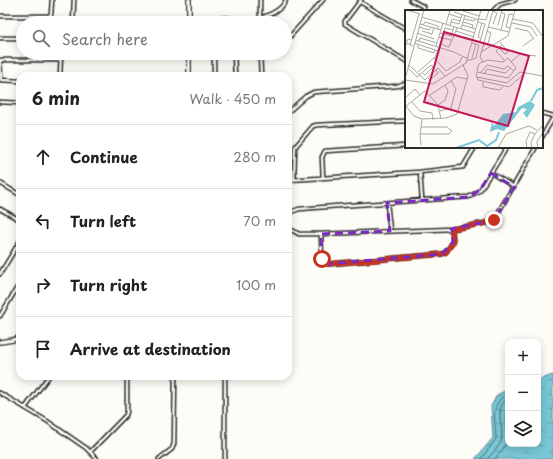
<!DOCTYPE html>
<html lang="en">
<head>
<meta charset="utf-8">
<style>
	:root { --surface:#fff; --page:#f6f6f6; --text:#222; --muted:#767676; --line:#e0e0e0 }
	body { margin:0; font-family:"Playpen Sans",sans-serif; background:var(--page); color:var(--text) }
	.controls { position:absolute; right:12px; bottom:12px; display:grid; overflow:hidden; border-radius:8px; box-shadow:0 2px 10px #0003 }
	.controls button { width:36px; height:36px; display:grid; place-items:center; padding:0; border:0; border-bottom:1px solid var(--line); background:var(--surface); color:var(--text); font:20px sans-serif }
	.stop { position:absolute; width:12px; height:12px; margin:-9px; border:3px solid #c8321e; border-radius:50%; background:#fff }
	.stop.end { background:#c8321e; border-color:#fff; box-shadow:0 1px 4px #0008 }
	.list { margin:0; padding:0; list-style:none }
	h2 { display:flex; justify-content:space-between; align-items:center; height:52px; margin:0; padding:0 16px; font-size:17px }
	h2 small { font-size:13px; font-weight:400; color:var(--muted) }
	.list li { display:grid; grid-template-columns:26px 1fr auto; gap:12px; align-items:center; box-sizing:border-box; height:64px; padding:0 16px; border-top:1px solid var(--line) }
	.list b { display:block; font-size:15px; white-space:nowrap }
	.list em { font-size:13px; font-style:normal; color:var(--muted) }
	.icon { flex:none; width:22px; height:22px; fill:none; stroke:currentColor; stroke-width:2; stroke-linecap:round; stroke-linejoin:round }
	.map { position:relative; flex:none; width:553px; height:459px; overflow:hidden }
	.search { position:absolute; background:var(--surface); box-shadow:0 2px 10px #0003; left:16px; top:16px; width:276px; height:44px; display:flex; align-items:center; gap:10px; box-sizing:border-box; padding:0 14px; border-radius:22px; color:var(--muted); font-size:15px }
	.panel { position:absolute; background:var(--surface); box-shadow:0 2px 10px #0003; left:16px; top:72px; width:276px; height:308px; border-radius:12px }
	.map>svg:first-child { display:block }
	.water { fill:url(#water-ripples); stroke:#5a8992 }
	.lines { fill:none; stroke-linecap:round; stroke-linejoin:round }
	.shore { stroke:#4a6970; stroke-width:1 }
	.minor-casing { stroke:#2b2b2b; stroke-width:5.5 }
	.tertiary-casing { stroke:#2b2b2b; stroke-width:6 }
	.minor { stroke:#fdfcf7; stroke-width:2.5 }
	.tertiary { stroke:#fdfcf7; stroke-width:3.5 }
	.route { stroke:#c8321e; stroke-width:5 }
	.marked { fill:none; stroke:#7b2cbf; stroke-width:3; stroke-dasharray:8 5; stroke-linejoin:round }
	.inset-river { fill:none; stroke:#79c7d7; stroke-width:2 }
	.inset-road { fill:none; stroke:#a9a8a5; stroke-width:1 }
	.view { fill:#c2185b; fill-opacity:0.15; stroke:#c2185b; stroke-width:2 }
	.inset-edge { fill:none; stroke:#2b2b2b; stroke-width:2 }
</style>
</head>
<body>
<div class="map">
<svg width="553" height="459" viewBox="0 0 553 459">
	<defs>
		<pattern id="water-ripples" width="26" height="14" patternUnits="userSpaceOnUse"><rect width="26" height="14" fill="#79c7d7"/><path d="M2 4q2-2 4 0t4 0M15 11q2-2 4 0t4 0" fill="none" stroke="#63a2af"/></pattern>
	</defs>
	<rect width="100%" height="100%" fill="#fdfcf7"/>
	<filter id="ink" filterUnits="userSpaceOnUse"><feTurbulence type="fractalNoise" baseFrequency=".025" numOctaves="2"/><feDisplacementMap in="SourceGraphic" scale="8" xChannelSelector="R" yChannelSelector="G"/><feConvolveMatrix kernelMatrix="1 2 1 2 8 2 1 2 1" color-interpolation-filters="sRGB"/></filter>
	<g filter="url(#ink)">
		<path class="water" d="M553,375V456L552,459H475L493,438L491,406L497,395L508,389V444H538V380Z"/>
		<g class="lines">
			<path class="shore" d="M481,459L496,439C496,420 488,404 508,394
				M487,459C492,454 499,447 501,441C505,427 492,408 508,399
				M495,459L504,447L507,441L506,410L508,406"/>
			<g class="minor-casing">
				<path id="minor" d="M260,0V23
					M361,0L345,21V24L406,61
					M411,0L424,7L421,11
					M360,2L406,29
					M493,11L500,4L515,0
					M0,16H49L51,14L52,0
					M189,18H229L233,23
					M214,18V23
					M260,18C270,15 282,10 286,0
					M73,23L74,0
					M0,38H23
					M285,42L323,0
					M214,53V76
					M234,53L235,76
					M260,53L261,76
					M260,59L268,57L275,53
					M0,60H61
					M0,60L1,80L20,81
					M60,76L61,53
					M0,102L20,103
					M288,112L306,96L314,92L397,86L406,83
					M542,113L553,116
					M542,137L553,118
					M420,172L422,200
					M491,173L514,187
					M323,178L322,157L325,151L406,146
					M294,179L295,147L313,126L317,125L406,121
					M288,180L420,172L463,167L475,147
					M0,183L20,195
					M387,203L390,231
					M0,209L20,220
					M288,213L299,209L338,206L469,197L480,190L507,147
					M288,228L299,234H321L452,229L491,222L494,220L536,147
					M321,234L322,259L328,264L442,254L446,252L453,242L452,229
					M0,274L20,241
					M0,316L20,283
					M225,376V459
					M0,393L47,421L86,448L97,459
					M25,408L49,376
					M91,451L126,415L127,411V376
					M159,459L172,449L174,444L175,376"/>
			</g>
			<g class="tertiary-casing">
				<path id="tertiary" d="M189,0V23
					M189,53V76
					M0,342L13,340L20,337"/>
			</g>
			<use href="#minor" class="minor"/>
			<use href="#tertiary" class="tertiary"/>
		</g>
	</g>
	<g class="lines" filter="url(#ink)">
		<path class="route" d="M322,259L328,264L442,254L446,252L453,242L452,229L482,224L494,220"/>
	</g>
	<path class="marked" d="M491,173L514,187L494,220L452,229L453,242L442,254L328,264L322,259L321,234L390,231L387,203L469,197L480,190Z"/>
	<g transform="translate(405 10)">
		<rect width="138" height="138" fill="#fdfcf7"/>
		<path d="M125,91L130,95L122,108L118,103L122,99L117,98L99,121L92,119L85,122L87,112L89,116L98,104L111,102L113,97Z" fill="#79c7d7"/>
		<path class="inset-river" d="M126,91L132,80L138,78M51,138L74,130L82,136L91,130L94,122"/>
		<path class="inset-road" d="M2,0L15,4M55,0L74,6M88,1L92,3L88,14M49,2L74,10M44,4L56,8M17,7L70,23M59,9L69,11L70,9M74,9L81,10L84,0M108,9L128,13L138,27M46,12L54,14L57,5M58,12L68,15L67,18M73,12L80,14L75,32M107,13L126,17L132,26M15,14L36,20M41,14L45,0M18,15L20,12L33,16V19M45,15L47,9L55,11M57,15L71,19M93,15L97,0M14,17L24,20L26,17M83,17L104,22M105,18L101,17L104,4L109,5M110,18L123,21L129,29M56,19L60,5M96,20L100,4L96,2M17,21L27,24L29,18M51,21L69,27M12,23L29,29M35,23L46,26L49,17M38,24L40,18L48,20M34,27L46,30M76,28L73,27L77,13M10,30L49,42L63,49M14,31L15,28L32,33M36,31V34L44,37L52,18M9,33L33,41M5,34H1L3,29L6,30M13,35V38L29,43L30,40M97,35L91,41L100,51M8,36L5,35L14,4M31,36L38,13M78,36L83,33L86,23L82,21M118,36L129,28M94,38L100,44L103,42L95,32M76,42L103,26L110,0M29,48L41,61L55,52L57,47M67,48L71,34M62,51L71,48L74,35L67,33M78,52L75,47L88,0M106,52L115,44L131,46M4,55L20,70L33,58L40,66M3,58L12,67L26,55L28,57M13,62L30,47L34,38M72,62L103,68L111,58L103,48L98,52L83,50L75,53L73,56L72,62L71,65L73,70L104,77L119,64M76,62L82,55L99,59L103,56L109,61M18,63L20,65L28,57M80,63L82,59L100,63L106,58M72,67L102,73L115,62L138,66M23,68L25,70L33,63L31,60M0,69L19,0M0,70L28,74L61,53L76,0M78,72V77L95,80L98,77M25,85L52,67L62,69M0,88L10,79L15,85M7,92L15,101L27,103L28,110M0,95L9,106L17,109L41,108L52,104L63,66L58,55M33,95L40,90L43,81L40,75M1,96L20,81L33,95L36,109M35,101L46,98L51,79L46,71M15,124H44L47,121L42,117H16M16,135L15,126L17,109M93,138L101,124L124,116L132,120M122,138L121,131L125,122L130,124M127,138L126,132L130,124L138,115M133,138L132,132L138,122"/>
		<path class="view" d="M39,22L124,46L103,116L19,92Z"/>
		<rect width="138" height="138" class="inset-edge"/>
	</g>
</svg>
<div class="controls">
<button>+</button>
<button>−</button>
<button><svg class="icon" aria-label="layers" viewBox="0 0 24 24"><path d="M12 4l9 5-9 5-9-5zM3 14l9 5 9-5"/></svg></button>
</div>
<div class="stop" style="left:322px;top:259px"></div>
<div class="stop end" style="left:494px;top:220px"></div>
<div class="search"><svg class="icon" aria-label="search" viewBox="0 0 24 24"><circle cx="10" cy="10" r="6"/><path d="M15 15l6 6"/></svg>Search here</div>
<section class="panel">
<h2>6 min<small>Walk · 450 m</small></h2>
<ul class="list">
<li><svg class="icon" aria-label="ahead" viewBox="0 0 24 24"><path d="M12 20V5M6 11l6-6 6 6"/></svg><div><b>Continue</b></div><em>280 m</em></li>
<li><svg class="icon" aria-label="left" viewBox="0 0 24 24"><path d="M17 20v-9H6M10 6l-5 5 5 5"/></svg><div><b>Turn left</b></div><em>70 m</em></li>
<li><svg class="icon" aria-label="right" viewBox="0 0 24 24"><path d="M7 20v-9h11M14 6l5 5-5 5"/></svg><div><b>Turn right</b></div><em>100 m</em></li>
<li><svg class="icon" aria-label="arrive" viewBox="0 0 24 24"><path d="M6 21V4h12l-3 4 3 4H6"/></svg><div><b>Arrive at destination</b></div></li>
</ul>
</section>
</div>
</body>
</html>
